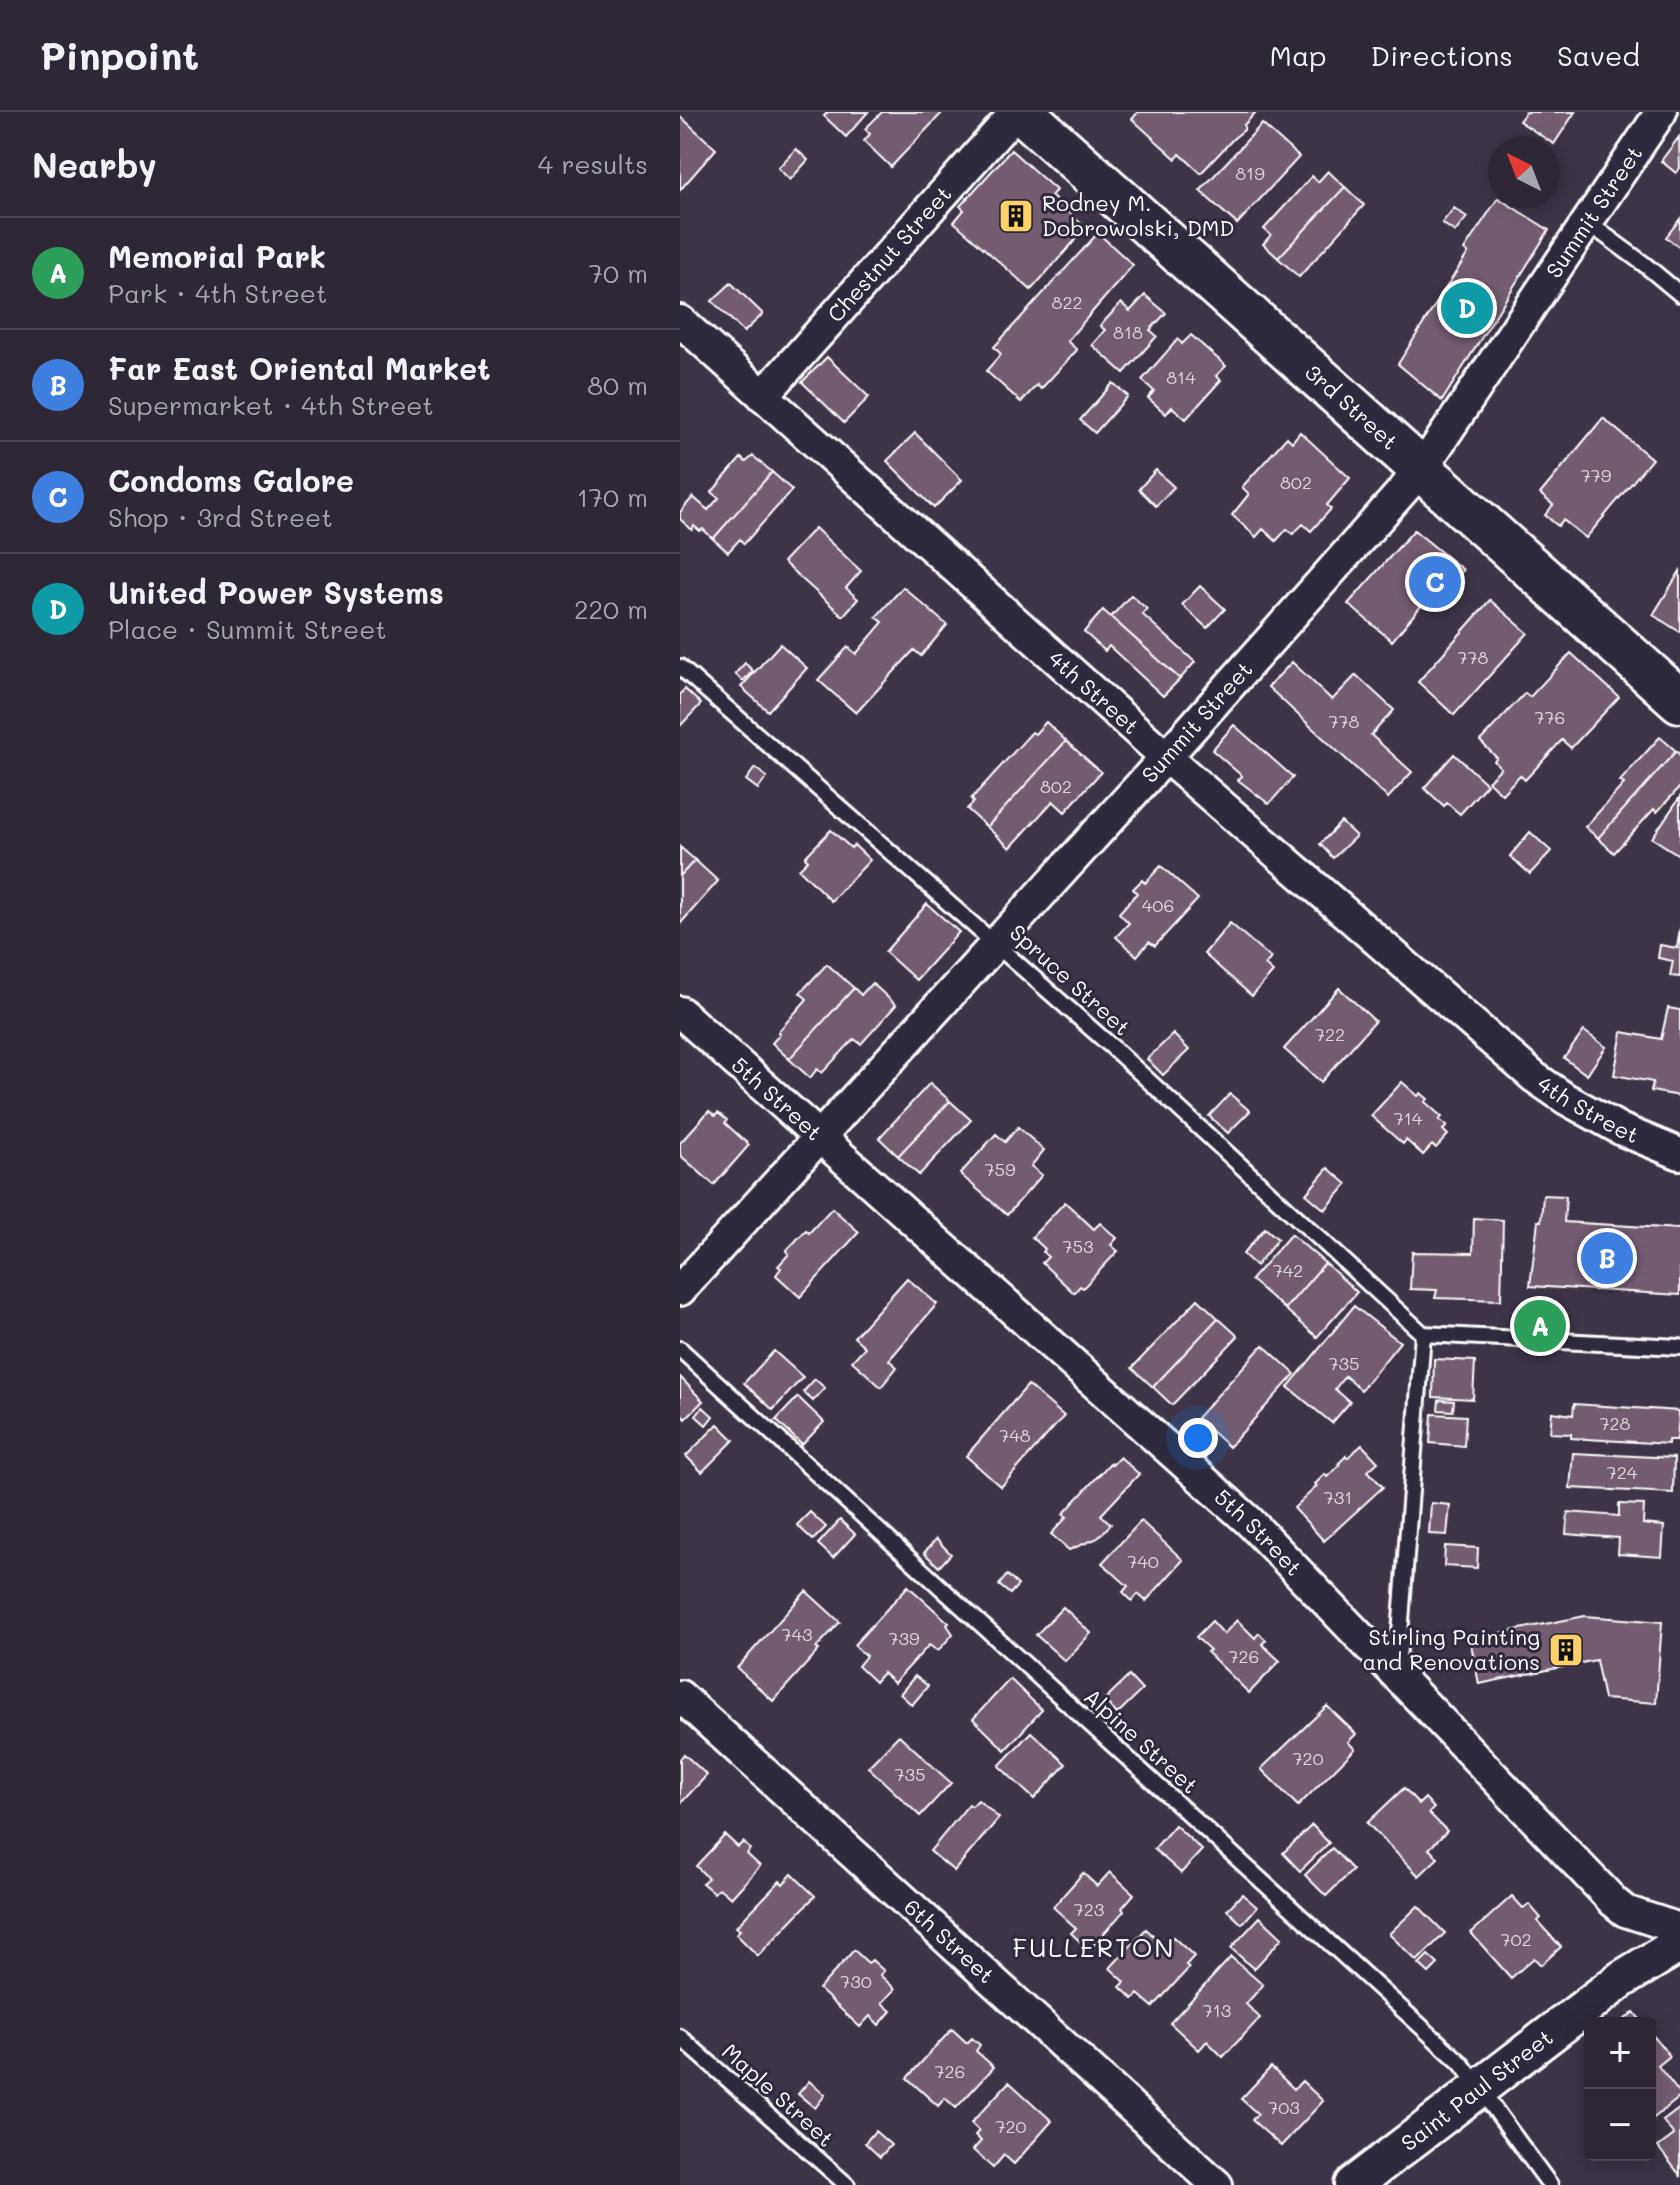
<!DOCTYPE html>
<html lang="en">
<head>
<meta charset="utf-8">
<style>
	:root { --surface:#2e2735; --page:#3a3341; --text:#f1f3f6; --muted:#a7a5ad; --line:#494450; --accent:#db2777 }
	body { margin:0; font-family:Mali,sans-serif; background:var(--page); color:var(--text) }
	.controls { position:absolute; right:24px; bottom:24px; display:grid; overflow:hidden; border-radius:8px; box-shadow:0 4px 20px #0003 }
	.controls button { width:72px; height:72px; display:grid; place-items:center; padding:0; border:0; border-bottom:2px solid var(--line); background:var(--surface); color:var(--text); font:40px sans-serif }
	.compass { position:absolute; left:808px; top:24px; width:72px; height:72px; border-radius:50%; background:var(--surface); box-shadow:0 4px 20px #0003; rotate:318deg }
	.you { position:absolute; left:518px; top:1326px; width:28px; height:28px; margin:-20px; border:6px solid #fff; border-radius:50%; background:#1a73e8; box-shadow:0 0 0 12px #1a73e833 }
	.badge { display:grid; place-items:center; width:52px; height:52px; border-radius:50%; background:var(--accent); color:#fff; font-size:26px; font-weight:700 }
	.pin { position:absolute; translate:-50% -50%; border:4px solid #fff; box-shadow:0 2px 8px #0006 }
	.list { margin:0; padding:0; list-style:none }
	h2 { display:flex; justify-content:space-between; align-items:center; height:104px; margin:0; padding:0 32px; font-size:34px }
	h2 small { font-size:26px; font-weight:400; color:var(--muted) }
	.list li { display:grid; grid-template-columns:52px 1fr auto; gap:24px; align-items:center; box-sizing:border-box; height:112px; padding:0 32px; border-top:2px solid var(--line) }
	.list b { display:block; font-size:30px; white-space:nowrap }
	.list p { margin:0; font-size:26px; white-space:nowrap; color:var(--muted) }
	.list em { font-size:26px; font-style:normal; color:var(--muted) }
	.map { position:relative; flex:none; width:1000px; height:2073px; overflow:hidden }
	header { display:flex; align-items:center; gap:48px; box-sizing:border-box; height:112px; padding:0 40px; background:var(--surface); border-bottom:2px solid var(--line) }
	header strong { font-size:38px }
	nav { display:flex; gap:44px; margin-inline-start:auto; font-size:28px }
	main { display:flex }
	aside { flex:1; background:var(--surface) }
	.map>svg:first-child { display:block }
	.building { fill:#735b6f; stroke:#fff; stroke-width:2 }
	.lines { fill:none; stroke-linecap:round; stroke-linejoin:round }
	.service-casing { stroke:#fff; stroke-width:20 }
	.minor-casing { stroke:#fff; stroke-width:36 }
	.tertiary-casing { stroke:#fff; stroke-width:42 }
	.secondary-casing { stroke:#fff; stroke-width:48 }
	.service { stroke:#2f2a3d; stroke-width:14 }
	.minor { stroke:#2f2a3d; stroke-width:30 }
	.tertiary { stroke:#2f2a3d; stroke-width:36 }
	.secondary { stroke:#2f2a3d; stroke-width:42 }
	.labels { text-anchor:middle; stroke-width:6; stroke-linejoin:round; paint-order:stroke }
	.number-label { font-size:18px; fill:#dcd6db }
	.poi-label { font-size:22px; fill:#fff; stroke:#2f2a3d; text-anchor:start }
	.street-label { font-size:22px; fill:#fff; stroke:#2f2a3d }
	.quarter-label { font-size:26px; letter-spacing:2px; fill:#fff; stroke:#2f2a3d }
</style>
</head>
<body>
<header>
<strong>Pinpoint</strong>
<nav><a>Map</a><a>Directions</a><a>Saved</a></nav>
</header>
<main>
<aside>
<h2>Nearby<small>4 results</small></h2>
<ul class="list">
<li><span class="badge" style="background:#2e9e5b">A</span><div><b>Memorial Park</b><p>Park · 4th Street</p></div><em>70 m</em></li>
<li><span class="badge" style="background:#3f7fe0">B</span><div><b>Far East Oriental Market</b><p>Supermarket · 4th Street</p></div><em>80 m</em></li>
<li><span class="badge" style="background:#3f7fe0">C</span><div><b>Condoms Galore</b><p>Shop · 3rd Street</p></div><em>170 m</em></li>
<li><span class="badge" style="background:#0f9aa8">D</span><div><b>United Power Systems</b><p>Place · Summit Street</p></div><em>220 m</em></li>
</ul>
</aside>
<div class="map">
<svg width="1000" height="2073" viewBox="0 0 1000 2073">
	<rect width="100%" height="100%" fill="#3d3447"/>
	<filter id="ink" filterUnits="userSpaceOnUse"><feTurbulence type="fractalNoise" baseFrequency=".0125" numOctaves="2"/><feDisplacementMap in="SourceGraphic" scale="16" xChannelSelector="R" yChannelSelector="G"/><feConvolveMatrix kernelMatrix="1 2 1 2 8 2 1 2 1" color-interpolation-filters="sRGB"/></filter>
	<g filter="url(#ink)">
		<path class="building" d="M148,0H188L166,25L144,4Z
			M202,0H263L211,55L184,29L190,22L185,17Z
			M458,0H576L564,13V18L554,26L521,61L500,42L496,47L452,7Z
			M846,0H895L874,32L839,9Z
			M0,4L36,37L0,78Z
			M582,12L619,45L557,112L520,79Z
			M999,25L1000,56L996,61L981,49Z
			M116,37L128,48L110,68L98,56Z
			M331,38L376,78L371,84L406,116L351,178L274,110L284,98L280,94Z
			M648,59L665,75L598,146L583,132L591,123L584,117L632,64L638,70Z
			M665,75L684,93L619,165L598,146Z
			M818,86L869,118L762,289L718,252L788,141L784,138Z
			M774,96L787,105L775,120L762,111Z
			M1000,107V136L986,125Z
			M418,121L453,153L387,229L397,238L361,277L357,273L341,290L306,259L321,242L314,235Z
			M51,171L83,202L64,220L32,189Z
			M465,183L486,201L470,218L477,224L444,261L412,233L425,218L420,214L441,191L450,199Z
			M511,223L546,254L536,264L541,268L506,307L492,295L486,302L468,286L474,279L462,268L498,227L502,232Z
			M147,245L189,285L164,311L122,270Z
			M433,271L448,284L415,321L400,308Z
			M923,306L972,347L906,426L883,408L878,414L865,403L873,393L860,382Z
			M620,320L670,366L647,393L651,397L631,419L623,412L613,422L607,417L596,429L583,417L576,425L552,403L569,382L562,375L607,325L612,330Z
			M235,321L282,368L254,396L207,349Z
			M73,344L92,360L33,427L23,417L20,419L14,414L12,418L0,407V400L13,385L28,398L39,386L32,380L61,346L66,350Z
			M476,358L494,375L476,394L459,377Z
			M92,360L112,378L64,432L60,427L48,440L33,427Z
			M135,416L181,459L166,476L178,487L163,504L103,450Z
			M734,418L783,458L758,488L751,482L712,529L668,492Z
			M1000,459V520L973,503Z
			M520,474L545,497L527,516L502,493Z
			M223,475L267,513L241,544L234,538L176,601L138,568L168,535L176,542L203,510L196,505Z
			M451,483L467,497L462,502L515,550L500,567L431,505Z
			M810,488L848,521L774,603L738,570Z
			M423,498L500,567L483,584L429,534L425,539L404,520Z
			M100,532L127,556L88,599L61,575Z
			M891,541L939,585L891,636L882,628L845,668L840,663L822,682L808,669L821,656L814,649L817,646L800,629L845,581L850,585Z
			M612,550L652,588L676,563L714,598L691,623L732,660L708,686L588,575Z
			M65,551L73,559L63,569L55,562Z
			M5,577L21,592L0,614V582Z
			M366,610L386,629L307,715L287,697L294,690L291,687L352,620L355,622Z
			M554,613L613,665L589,692L558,668L562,664L532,638Z
			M980,625L996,639L918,726L905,715L944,672L940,669Z
			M386,629L421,660L385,700L373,689L330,736L307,715Z
			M996,639L1000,643V675L977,700L974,697L934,741L918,726Z
			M774,642L807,672L780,702L767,691L764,694L744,676Z
			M75,656L87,665L78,677L66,668Z
			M1000,685V741L999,743L972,726Z
			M661,710L676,724L653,746L640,732Z
			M151,718L171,736L174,733L190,748L151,789L119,757L128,748L125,745Z
			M850,720L871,739L850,762L830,744Z
			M0,735L15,748L0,764Z
			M15,748L38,769L0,812V764Z
			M481,754L518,787L475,834L469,830L457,844L436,825L449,811L439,801L457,781L453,777L462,768L465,771Z
			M247,792L279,820L236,868L205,840Z
			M550,811L591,846L585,853L593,860L572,884L524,842Z
			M1000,816V865L990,864L993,849L978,846L980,833L997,836Z
			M147,852L174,876L109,947L92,931L100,922L98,920L127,887L120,881Z
			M192,871L216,893L181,932L174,927L142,961L137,957L130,966L109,947L174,876L181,883Z
			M659,876L695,909L641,970L604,937Z
			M988,896L1000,898V984L971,979L973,970L934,963L942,920L981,927Z
			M904,919L926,935L907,963L884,946Z
			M493,922L509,938L483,963L467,947Z
			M722,970L738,984L741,981L748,987L745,990L762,1005L759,1008L767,1014L763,1018L768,1023L756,1036L752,1033L743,1043L726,1028L723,1032L691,1004Z
			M250,971L270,989L218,1044L199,1026Z
			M550,982L570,999L548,1021L529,1004Z
			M270,989L291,1008L239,1063L218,1044Z
			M29,999L35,1004L38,1001L47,1008L45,1011L69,1033L34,1073L0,1043V1031Z
			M338,1015L364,1038L351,1054L362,1063L327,1103L280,1062L316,1022L325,1030Z
			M648,1056L667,1072L645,1098L626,1082Z
			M863,1083L886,1084L884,1110L1000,1117V1183L850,1174L858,1109H861Z
			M385,1090L414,1117L420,1111L437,1126L431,1133L438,1139L403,1176L400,1174L394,1181L362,1151L368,1145L363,1140L365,1137L352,1125Z
			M152,1096L179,1120L120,1185L96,1163L101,1156L98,1154L109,1142L106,1139L126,1118L129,1121Z
			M794,1106L823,1108L821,1188L755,1186L757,1178L730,1177L732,1140L793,1141Z
			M585,1116L598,1127L576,1154L563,1142Z
			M611,1122L645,1151L605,1197L571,1168Z
			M645,1151L677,1180L637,1225L605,1197Z
			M227,1166L257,1192L209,1248L217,1255L201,1275L172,1249L185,1235L174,1225Z
			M518,1187L538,1206L473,1275L452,1256Z
			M674,1194L720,1230L681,1278L665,1264L655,1277L670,1290L652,1311L608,1275Z
			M538,1206L558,1224L492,1293L473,1275Z
			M583,1233L615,1262L549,1335L517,1306Z
			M94,1239L123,1265L93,1298L64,1271Z
			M754,1247L795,1249L793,1287L753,1285Z
			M0,1265L23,1289L5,1307L0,1301Z
			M135,1267L145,1276L133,1289L123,1280Z
			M348,1273L384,1304L321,1375L286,1344Z
			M118,1285L144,1310L122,1333L96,1308Z
			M759,1288L774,1289L773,1299L758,1298Z
			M894,1292L999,1299L997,1328H988V1332L891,1326V1322L870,1321L872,1300L893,1303Z
			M23,1295L33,1304L26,1313L16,1304Z
			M752,1302L786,1304L784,1334L750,1331Z
			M38,1312L54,1328L22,1360L6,1344Z
			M682,1333L698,1350L688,1359L703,1375L644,1429L614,1396L637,1374L635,1372L645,1362L647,1365L660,1353L658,1352L666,1344L667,1346Z
			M893,1341L994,1346L993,1381L890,1376Z
			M440,1345L459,1362L421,1403L431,1412L418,1426L389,1438L371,1422L387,1405L383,1402L430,1351L432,1353Z
			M751,1391L770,1393L767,1423L749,1422Z
			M939,1392L964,1393L963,1412L984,1414L982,1445L938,1442L939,1426L886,1422L888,1400L939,1404Z
			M130,1400L146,1415L133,1428L117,1413Z
			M160,1408L175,1422L153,1446L138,1432Z
			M461,1409L503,1448L466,1489L458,1482L452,1489L443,1480L448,1474L422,1451Z
			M256,1427L271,1442L259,1455L244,1441Z
			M765,1434L798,1436L797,1456L764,1454Z
			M327,1463L338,1473L330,1482L319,1473Z
			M228,1474L269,1511L267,1513L273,1522L258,1539L249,1533L214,1571L203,1561L195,1570L178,1554L186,1544L174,1533Z
			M126,1479L160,1510L136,1536L139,1538L93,1589L57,1556Z
			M383,1495L411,1521L385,1549L356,1523Z
			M905,1504L982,1510L976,1591L924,1587L916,1548L799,1572L790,1527Z
			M557,1508L575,1526L579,1521L586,1528L582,1532L600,1549L569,1581L527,1540L530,1538L516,1525L532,1509L544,1522Z
			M235,1564L248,1574L232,1593L220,1582Z
			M449,1564L462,1578L437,1602L424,1588Z
			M330,1567L362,1598L325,1638L293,1607Z
			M647,1594L676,1622L668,1630L675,1637L618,1694L581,1657Z
			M351,1620L386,1652L354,1687L319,1654Z
			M219,1623L271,1671L240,1704L188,1655Z
			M4,1642L27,1663L0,1692V1647Z
			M724,1676L739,1692L745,1686L754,1696L749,1701L767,1719L749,1737L758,1746L739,1764L687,1711Z
			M298,1688L319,1706L274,1759L250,1739L289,1692L292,1694Z
			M495,1713L522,1738L501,1761L474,1737Z
			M632,1713L649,1731L620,1759L603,1741Z
			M45,1723L58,1735L63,1730L70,1737L67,1742L80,1754L51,1786L39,1776L34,1781L22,1771L28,1766L16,1754Z
			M652,1736L673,1758L646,1784L625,1763Z
			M430,1760L454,1782L442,1796L444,1799L409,1838L391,1821L396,1816L373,1795L403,1761L417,1774Z
			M112,1762L135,1784L78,1844L56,1822L60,1818L56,1815L100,1769L103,1772Z
			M562,1782L577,1795L562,1812L547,1798Z
			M832,1784L843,1796L849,1792L861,1806L857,1809L881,1835L861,1853L854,1846L831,1866L791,1821Z
			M738,1794L765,1821L737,1849L709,1822Z
			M580,1805L602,1826L574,1857L551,1836Z
			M466,1817L485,1834L493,1825L514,1844L506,1853L509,1856L473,1895L458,1882L453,1887L440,1875L445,1870L430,1856Z
			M174,1838L188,1851L192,1848L204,1859L200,1863L215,1877L202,1891L211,1899L199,1913L190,1904L180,1915L139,1877Z
			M748,1843L758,1852L749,1861L739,1852Z
			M551,1845L583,1873L566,1892L580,1906L543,1945L527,1929L519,1938L490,1911Z
			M954,1900L963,1911H940Z
			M272,1917L287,1931L292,1926L300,1933L296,1939L314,1955L276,1996L265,1986L258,1994L227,1966Z
			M970,1920L990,1944L978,1954L1000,1982V1985L970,2009Z
			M591,1955L614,1977L622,1969L643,1989L601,2034L572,2008L578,2002L561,1987Z
			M129,1969L145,1983L135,1996L118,1982Z
			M329,1970L372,2009L334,2052L324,2043L313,2056L293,2038L301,2029L295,2023L299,2019L291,2011Z
			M1000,1996V2063L978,2035L994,2023L983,2009Z
			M195,2019L211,2033L200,2045L185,2031Z"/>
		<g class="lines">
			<g class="service-casing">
				<path id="service" d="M907,110L964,152L1000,182
					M0,555L431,934L743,1222
					M743,1222L1000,1235
					M0,1237L781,1951L870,2073
					M717,1561L743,1222
					M0,1925L167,2073"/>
			</g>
			<g class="minor-casing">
				<g id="minor">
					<path id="s1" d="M0,209L486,645L854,965L886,987L942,1018L1000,1042"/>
					<path id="s2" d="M83,284L336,0"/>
					<path id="s3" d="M0,900L569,1409L934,1790L945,1799L1000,1817"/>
					<path id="s4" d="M0,1178L486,645L741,358L981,0"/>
					<path id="s5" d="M0,1584L537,2073"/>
				</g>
			</g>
			<g class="tertiary-casing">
				<g id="tertiary">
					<path id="s6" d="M673,2073L942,1867L1000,1832"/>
				</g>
			</g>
			<g class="secondary-casing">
				<g id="secondary">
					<path id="s7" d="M342,0L1000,589"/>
				</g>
			</g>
			<use href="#service" class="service"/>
			<use href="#minor" class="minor"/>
			<use href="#tertiary" class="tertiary"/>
			<use href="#secondary" class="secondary"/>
		</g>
	</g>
	<defs>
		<g id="building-square" transform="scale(1.8)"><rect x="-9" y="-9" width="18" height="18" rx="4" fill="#ffd166" stroke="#2f2a3d"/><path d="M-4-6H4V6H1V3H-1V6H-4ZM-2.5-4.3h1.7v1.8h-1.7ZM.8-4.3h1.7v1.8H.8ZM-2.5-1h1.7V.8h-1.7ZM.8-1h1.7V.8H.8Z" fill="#111"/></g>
	</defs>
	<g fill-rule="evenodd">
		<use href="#building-square" x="336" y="104"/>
		<use href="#building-square" x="886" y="1538"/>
	</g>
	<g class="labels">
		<g class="number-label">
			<text x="570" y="68">819</text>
			<text x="387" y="197">822</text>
			<text x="448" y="227">818</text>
			<text x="501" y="272">814</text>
			<text x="916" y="370">779</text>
			<text x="616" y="377">802</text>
			<text x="793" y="552">778</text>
			<text x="870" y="612">776</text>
			<text x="664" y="616">778</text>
			<text x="376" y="681">802</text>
			<text x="478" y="800">406</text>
			<text x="650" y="929">722</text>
			<text x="728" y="1013">714</text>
			<text x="320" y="1064">759</text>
			<text x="398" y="1141">753</text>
			<text x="608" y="1165">742</text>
			<text x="664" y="1258">735</text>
			<text x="935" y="1318">728</text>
			<text x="335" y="1330">748</text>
			<text x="942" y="1367">724</text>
			<text x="658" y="1392">731</text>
			<text x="463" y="1456">740</text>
			<text x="117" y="1529">743</text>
			<text x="224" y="1533">739</text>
			<text x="564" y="1551">726</text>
			<text x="628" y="1653">720</text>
			<text x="230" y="1669">735</text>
			<text x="409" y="1804">723</text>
			<text x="836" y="1834">702</text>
			<text x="176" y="1876">730</text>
			<text x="537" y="1905">713</text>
			<text x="270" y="1966">726</text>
			<text x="604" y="2002">703</text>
			<text x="331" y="2021">720</text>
		</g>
		<g class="poi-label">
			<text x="362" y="99">Rodney M.<tspan x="362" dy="25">Dobrowolski, DMD</tspan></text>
			<text x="860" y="1533" text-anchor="end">Stirling Painting<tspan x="860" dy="25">and Renovations</tspan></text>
		</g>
		<g class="street-label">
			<text dy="8" stroke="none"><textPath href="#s4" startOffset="1416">Summit Street</textPath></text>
			<text dy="8" stroke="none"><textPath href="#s2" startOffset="190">Chestnut Street</textPath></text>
			<text dy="8" stroke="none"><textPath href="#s7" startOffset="442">3rd Street</textPath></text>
			<text dy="8" stroke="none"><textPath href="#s1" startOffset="556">4th Street</textPath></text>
			<text dy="8" stroke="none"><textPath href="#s4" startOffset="768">Summit Street</textPath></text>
			<text transform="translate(390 868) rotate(42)" y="8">Spruce Street</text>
			<text dy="8" stroke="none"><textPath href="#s3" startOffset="130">5th Street</textPath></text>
			<text dy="8" stroke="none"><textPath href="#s1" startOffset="1204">4th Street</textPath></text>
			<text dy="8" stroke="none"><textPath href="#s3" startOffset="778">5th Street</textPath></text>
			<text transform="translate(461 1629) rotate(42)" y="8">Alpine Street</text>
			<text dy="8" stroke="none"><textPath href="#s5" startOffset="364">6th Street</textPath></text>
			<text dy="8" stroke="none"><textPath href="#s6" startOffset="156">Saint Paul Street</textPath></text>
			<text transform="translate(98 1983) rotate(42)" y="8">Maple Street</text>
		</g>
		<g class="quarter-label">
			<text x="414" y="1845">FULLERTON</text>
		</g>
	</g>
</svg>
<div class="controls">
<button>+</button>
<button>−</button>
</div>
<svg class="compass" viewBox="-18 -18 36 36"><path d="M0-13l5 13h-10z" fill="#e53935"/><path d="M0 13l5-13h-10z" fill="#a7a5ad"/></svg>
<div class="you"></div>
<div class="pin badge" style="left:860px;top:1214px;background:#2e9e5b">A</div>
<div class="pin badge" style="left:927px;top:1146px;background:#3f7fe0">B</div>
<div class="pin badge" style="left:755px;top:470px;background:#3f7fe0">C</div>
<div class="pin badge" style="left:787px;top:196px;background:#0f9aa8">D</div>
</div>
</main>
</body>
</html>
